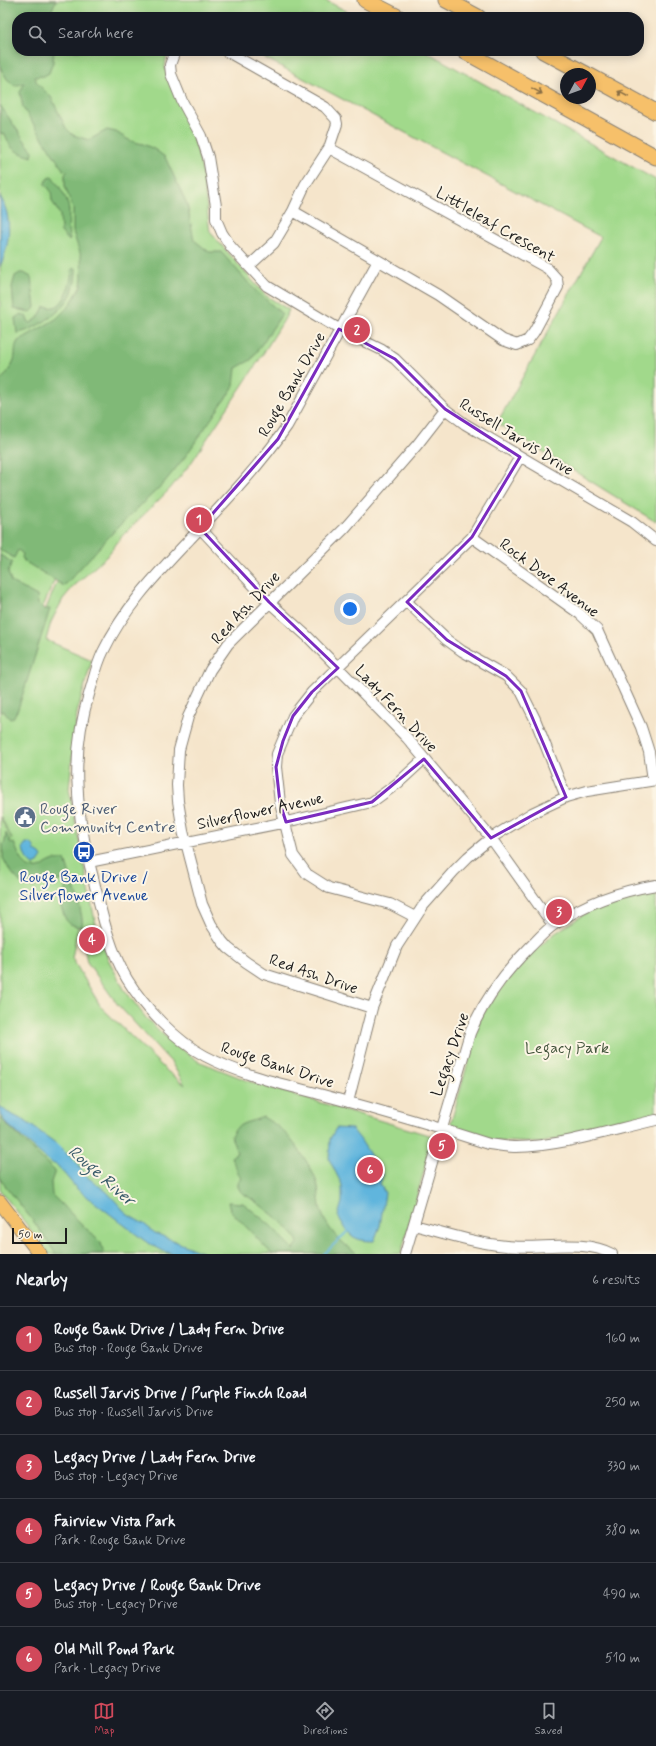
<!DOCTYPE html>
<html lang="en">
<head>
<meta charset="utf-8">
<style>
	:root { --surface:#171b24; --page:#242831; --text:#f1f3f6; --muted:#9ea1a6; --line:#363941; --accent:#d1495b }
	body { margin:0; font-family:Mynerve,sans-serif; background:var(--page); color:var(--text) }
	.compass { position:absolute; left:560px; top:68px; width:36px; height:36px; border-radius:50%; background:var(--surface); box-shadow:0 2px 10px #0003; rotate:49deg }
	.scale { position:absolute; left:12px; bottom:10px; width:55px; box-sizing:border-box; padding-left:4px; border:2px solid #1c1c1c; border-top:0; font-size:11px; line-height:14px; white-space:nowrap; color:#1c1c1c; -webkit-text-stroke:3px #fcf5e5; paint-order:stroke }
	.you { position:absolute; left:350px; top:609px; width:14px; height:14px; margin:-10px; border:3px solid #fff; border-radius:50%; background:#1a73e8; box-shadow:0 0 0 6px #1a73e833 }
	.badge { display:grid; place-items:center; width:26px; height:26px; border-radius:50%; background:var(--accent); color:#fff; font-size:13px; font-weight:700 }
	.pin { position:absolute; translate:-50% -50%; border:2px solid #fff; box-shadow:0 1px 4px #0006 }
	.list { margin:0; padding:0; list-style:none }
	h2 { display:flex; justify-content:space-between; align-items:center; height:52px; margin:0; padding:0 16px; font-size:17px }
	h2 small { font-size:13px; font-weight:400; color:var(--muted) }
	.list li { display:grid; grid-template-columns:26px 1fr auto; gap:12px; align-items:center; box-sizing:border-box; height:64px; padding:0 16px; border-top:1px solid var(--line) }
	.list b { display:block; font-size:15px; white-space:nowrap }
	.list p { margin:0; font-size:13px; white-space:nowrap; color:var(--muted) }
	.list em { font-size:13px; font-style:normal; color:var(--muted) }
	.icon { flex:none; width:22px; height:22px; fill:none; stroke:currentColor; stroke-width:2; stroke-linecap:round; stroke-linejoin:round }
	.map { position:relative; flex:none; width:656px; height:1254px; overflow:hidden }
	.search { position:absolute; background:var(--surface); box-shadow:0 2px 10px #0003; left:12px; right:12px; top:12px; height:44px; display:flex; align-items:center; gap:10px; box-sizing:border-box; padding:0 14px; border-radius:16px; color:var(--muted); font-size:15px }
	.sheet { height:436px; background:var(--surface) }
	nav { display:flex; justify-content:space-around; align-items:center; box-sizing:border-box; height:56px; border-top:1px solid var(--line); background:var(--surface); font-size:11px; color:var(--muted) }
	nav a { display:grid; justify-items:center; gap:2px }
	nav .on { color:var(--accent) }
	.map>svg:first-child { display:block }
	.green { fill:#a1d98b; stroke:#5e7a54; fill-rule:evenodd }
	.forest { fill:#80b977; stroke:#4e6a4a }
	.water { fill:#60b5dd; stroke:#3e687c }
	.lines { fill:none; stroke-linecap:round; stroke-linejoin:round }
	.stream { stroke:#60b5dd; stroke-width:2 }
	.minor-casing { stroke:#888074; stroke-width:12 }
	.major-casing { stroke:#888074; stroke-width:15 }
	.highway-casing { stroke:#888074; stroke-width:17 }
	.minor { stroke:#fff; stroke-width:10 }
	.major { stroke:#f6c06b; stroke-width:13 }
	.highway { stroke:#f6c06b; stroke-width:15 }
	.oneway { stroke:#896e44 }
	.marked { fill:none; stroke:#7b2cbf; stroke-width:3; stroke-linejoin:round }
	.labels { text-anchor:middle; stroke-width:4; stroke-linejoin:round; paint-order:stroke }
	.street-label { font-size:16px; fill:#1c1c1c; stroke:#fcf5e5 }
	.service-label { font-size:16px; fill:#4e5e75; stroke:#fcf5e5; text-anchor:start }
	.transit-label { font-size:16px; fill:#164399; stroke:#fcf5e5 }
	.park-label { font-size:16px; fill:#44553d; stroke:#fcf5e5 }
	.water-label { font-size:17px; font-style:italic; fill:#375969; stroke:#fcf5e5 }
</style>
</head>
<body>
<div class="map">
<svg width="656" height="1254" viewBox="0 0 656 1254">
	<rect width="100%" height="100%" fill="#fcf5e5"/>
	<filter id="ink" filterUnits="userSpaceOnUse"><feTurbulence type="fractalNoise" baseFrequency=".025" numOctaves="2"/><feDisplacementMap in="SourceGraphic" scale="8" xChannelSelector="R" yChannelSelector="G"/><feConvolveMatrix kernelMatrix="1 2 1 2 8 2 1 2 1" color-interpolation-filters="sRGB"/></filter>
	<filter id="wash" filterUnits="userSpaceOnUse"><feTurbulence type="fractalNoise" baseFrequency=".012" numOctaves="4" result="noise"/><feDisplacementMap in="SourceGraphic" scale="16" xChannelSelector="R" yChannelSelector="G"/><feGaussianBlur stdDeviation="0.9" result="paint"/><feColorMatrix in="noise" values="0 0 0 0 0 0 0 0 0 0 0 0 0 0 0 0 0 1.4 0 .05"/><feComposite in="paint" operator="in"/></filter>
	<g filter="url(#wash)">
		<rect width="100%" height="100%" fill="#f5e5cb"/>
		<path class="green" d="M0,0H325L358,17H188L184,15L182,17H17V51H167L165,68L193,133L202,170L210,232L265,295L289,310L284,320L256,365L191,463L169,490L123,535L107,556L73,587L63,599L51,622L46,640L92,660L77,713L69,789L95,921L108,959L124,989L146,1018L171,1042L198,1061L251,1082L432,1136V1142L401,1254H49L0,1190V817L12,839L0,815ZM59,570L60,575L34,637L35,625ZM72,883L87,962L118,1005L171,1062L185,1085L167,1071L101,1007L72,958L78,928L73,905Z
			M252,51H425L656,180V522L497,423L601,237Z
			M656,892V1115L541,1143L494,1141L455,1130L450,1126L481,1016L505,983L526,958L554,934L589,911L630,896Z"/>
		<path class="forest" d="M0,0H56L49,17H17V51H54L53,62L49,73L44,76L35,77L37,83L51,97L66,128L73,135L89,140L107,130L116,132L127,139L134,142L143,144L154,149L165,157L187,204L194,240L209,252H221L255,290L282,314L251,360L236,368L234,386L185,457L163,484L117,528L64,586L24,561L22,557L23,554L18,550L14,558L0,550V381C6,375 11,368 14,360C16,353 14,347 18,341L56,319L70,305L81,286L82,277L81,256L73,232V209L65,186V174L67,172L66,170L64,171L23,108L20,92L24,83L15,86L7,79L0,67Z
			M0,105L27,144L33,151L32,157C15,151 12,152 5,134L0,133Z
			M52,176C59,186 68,198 69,211C69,221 67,230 70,240L69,241L61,232L60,215L52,201L51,191L45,184L46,180Z
			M76,268C76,294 66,307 45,321C37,326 27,332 17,333L15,318L21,314L26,316L28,321L31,323L38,318L44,307C47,306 51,308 54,307C67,304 71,280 72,269Z
			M20,273H24L31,277L35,307L34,309L31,312L14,309L12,287L15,276Z
			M0,555L12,562L8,572L11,582L37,596L38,604L44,609H50L18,709L13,718L10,719L3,711L0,712Z
			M6,833L11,843H14L21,860L28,867C43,871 41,865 52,861C55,859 62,860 65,860C69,872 85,917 82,926L79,927L70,924L66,920L59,902L65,901L68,898L64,880L58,881L48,877L44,882L32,888L28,884H22L10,871L3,858V844L5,841Z
			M263,1117C267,1120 272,1122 276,1125C291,1136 311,1165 317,1183C319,1190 319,1199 320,1207C325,1228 341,1243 358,1254H272L230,1210L228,1202L243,1203L270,1225L295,1250L294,1248L298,1243C294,1228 254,1200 241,1192L238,1187V1181L241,1179L231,1157L237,1153L231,1136C238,1121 250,1123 263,1117Z
			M0,1118L55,1171L51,1182L52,1195L101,1243L104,1254H56L37,1226L0,1179Z"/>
		<path class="water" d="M0,196C13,218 10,244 0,267Z
			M26,843C33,843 34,846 35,851L40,854L42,857L38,863L33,865C26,860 24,855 23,847Z
			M0,1106L7,1112L25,1121L57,1144L77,1164L86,1176L107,1192L128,1215L144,1224L155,1233L206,1254H173L163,1251L145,1241L76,1188L57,1165L51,1163L7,1124L0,1115Z
			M336,1128L352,1129L360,1139L383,1175L380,1184L385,1193L380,1226L374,1241C352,1241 349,1235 338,1216L342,1202V1185L329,1159L330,1139Z"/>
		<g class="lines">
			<path class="stream" d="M324,1254L348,1231"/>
		</g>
	</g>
	<g filter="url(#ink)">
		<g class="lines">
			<g class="minor-casing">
				<path id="minor" d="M175,51L170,65L171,74L182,101L201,136L208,157L216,206V219L222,233L231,247L267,286L339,329L382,350L395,359L445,409L465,424L632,522L656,541
					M226,51L325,107L336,119L337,124L329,148L305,185L293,211L274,243L249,266
					M293,211L438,295L503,340L517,345L528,340L534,332L558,287L557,279L547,268L329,148
					M378,261L287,426C259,467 223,504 189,540C156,575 124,608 103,652C97,664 94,678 90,691C71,750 75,807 90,866C100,904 107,945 127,979C144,1007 176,1041 205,1056C241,1075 283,1084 323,1095C379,1110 434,1126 489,1144C498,1145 507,1147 516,1147C562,1146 611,1130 656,1120
					M200,528L269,602L308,637L407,738L491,838L553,925
					M472,537L580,614L597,630L641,727L649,752L653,780
					M407,602L447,640L462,651L506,676L521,691L535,719L566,797
					M89,862L286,822L372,802L398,783L424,759
					M415,917L390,904L329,888L307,874L293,855L280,803L276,767L277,754L293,716L312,692L472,537L520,457
					M372,1008L264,974L246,962L228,948L222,941L211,924L202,904L183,831L178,801L177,785L179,750L188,717L210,670L228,644L344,529L417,445L445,409
					M348,1102L372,1008L397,946L423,906L454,871L468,857L491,838L532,813L566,797L587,791L656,780
					M414,1225C444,1233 475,1243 506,1246C538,1250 583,1238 612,1254
					M405,1254L470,1033C484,999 505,972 530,947C538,939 546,930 555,924C585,903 620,891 656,885"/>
			</g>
			<g class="major-casing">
				<path id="major" d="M0,1202L40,1254"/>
			</g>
			<g class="highway-casing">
				<path id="highway" d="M365,0L398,17
					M446,0L478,17
					M464,51L656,157
					M543,51L586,74
					M590,76L656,112"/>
			</g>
			<use href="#minor" class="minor"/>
			<use href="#major" class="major"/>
			<use href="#highway" class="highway"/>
		</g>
		<defs><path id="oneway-shaft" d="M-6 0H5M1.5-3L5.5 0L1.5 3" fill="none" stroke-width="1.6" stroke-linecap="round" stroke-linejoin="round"/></defs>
		<g class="oneway">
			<use href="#oneway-shaft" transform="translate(537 91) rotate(29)"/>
			<use href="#oneway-shaft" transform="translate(623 94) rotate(-152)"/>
		</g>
	</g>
	<path class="marked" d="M339,329L395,359L445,409L520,457L472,537L407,602L447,640L506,676L521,691L566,797L491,838L424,759L372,802L286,822L280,803L276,767L283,741L293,716L312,692L338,668L269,602L200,528L278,439Z"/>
	<defs>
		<g id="civic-disc" transform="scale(1.15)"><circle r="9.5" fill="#5c6f8a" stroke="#fcf5e5"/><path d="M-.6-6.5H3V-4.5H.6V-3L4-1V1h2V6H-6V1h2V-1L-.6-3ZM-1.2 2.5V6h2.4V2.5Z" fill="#fff"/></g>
		<g id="bus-disc" transform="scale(1.15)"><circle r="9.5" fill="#1a4fb4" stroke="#fcf5e5"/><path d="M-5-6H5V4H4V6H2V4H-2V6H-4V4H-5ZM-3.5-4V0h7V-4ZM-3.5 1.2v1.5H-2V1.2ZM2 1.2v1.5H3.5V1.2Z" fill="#fff"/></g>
	</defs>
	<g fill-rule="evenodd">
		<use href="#civic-disc" x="25" y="817"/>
		<use href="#bus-disc" x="84" y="852"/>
	</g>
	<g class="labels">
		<g class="street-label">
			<text transform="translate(496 224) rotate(30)" y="6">Littleleaf Crescent</text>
			<text transform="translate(291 384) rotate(-60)" y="6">Rouge Bank Drive</text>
			<text transform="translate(517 436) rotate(32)" y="6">Russell Jarvis Drive</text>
			<text transform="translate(550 577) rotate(37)" y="6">Rock Dove Avenue</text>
			<text transform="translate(245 607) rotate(-47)" y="6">Red Ash Drive</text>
			<text transform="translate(397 708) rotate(47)" y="6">Lady Fern Drive</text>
			<text transform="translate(260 810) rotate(-12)" y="6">Silverflower Avenue</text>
			<text transform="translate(314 973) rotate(19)" y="6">Red Ash Drive</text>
			<text transform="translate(449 1054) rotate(-71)" y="6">Legacy Drive</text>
			<text transform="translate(278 1064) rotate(18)" y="6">Rouge Bank Drive</text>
		</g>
		<g class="service-label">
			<text x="40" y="814">Rouge River<tspan x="40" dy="18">Community Centre</tspan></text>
		</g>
		<g class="transit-label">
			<text x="84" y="882">Rouge Bank Drive /<tspan x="84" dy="18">Silverflower Avenue</tspan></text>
		</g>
		<g class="park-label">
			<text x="567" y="1053">Legacy Park</text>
		</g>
		<g class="water-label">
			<text transform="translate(102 1175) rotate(41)" y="6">Rouge River</text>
		</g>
	</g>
</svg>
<svg class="compass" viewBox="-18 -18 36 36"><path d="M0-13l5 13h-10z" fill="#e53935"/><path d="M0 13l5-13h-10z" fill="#9ea1a6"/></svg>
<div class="scale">50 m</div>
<div class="you"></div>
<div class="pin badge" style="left:199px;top:520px">1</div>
<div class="pin badge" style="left:357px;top:330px">2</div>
<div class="pin badge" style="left:559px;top:912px">3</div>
<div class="pin badge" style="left:92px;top:940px">4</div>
<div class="pin badge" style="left:442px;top:1146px">5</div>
<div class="pin badge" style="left:370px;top:1170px">6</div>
<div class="search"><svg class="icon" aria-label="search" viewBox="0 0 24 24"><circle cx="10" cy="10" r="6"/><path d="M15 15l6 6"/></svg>Search here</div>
</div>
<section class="sheet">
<h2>Nearby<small>6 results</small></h2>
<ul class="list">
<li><span class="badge">1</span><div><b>Rouge Bank Drive / Lady Fern Drive</b><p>Bus stop · Rouge Bank Drive</p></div><em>160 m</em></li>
<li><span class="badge">2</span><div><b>Russell Jarvis Drive / Purple Finch Road</b><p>Bus stop · Russell Jarvis Drive</p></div><em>250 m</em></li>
<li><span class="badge">3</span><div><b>Legacy Drive / Lady Fern Drive</b><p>Bus stop · Legacy Drive</p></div><em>330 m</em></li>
<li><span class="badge">4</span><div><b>Fairview Vista Park</b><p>Park · Rouge Bank Drive</p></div><em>380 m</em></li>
<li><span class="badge">5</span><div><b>Legacy Drive / Rouge Bank Drive</b><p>Bus stop · Legacy Drive</p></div><em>490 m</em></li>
<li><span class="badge">6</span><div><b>Old Mill Pond Park</b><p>Park · Legacy Drive</p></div><em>510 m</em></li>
</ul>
</section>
<nav>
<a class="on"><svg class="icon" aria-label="map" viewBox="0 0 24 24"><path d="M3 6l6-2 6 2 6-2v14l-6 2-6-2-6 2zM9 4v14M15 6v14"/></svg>Map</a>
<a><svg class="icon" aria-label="directions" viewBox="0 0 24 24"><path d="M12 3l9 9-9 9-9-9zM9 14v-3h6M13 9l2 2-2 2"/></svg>Directions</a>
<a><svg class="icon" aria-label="saved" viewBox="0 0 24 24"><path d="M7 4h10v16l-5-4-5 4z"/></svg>Saved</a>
</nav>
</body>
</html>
